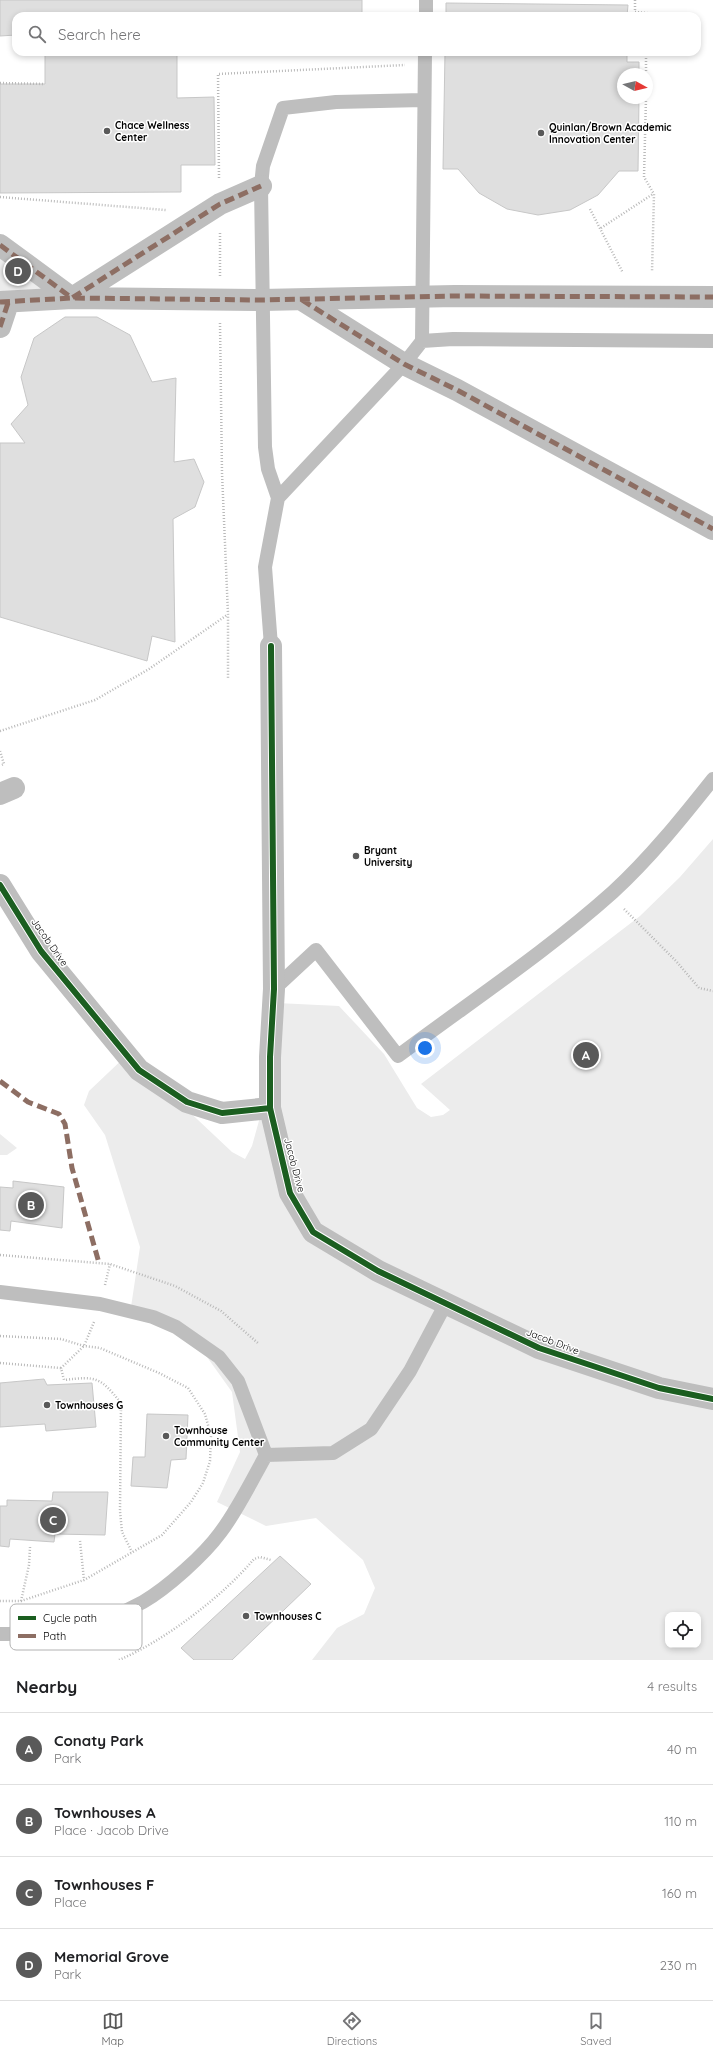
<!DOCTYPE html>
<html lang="en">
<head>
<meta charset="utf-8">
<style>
	:root { --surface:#fff; --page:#f6f6f6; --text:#202124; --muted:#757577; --line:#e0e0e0; --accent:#595959 }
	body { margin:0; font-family:Quicksand,sans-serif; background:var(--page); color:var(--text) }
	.controls { position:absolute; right:12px; bottom:12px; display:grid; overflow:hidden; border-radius:8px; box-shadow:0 2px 6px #0003 }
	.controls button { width:36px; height:36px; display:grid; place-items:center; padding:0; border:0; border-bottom:1px solid var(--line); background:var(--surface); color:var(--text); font:20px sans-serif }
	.compass { position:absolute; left:617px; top:68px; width:36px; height:36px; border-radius:50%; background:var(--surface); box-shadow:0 2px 6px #0003; rotate:98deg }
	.you { position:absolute; left:425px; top:1048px; width:14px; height:14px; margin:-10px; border:3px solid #fff; border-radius:50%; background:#1a73e8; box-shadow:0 0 0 6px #1a73e833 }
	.badge { display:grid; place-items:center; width:26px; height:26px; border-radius:50%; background:var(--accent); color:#fff; font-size:13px; font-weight:700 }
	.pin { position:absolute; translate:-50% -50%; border:2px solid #fff; box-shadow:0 1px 4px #0006 }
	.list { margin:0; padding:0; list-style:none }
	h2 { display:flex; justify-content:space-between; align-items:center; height:52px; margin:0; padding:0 16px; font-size:17px }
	h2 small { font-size:13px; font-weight:400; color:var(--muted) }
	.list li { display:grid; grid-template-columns:26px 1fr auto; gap:12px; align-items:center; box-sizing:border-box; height:72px; padding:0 16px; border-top:1px solid var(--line) }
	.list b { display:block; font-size:15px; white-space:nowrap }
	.list p { margin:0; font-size:13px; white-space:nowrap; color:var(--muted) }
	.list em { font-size:13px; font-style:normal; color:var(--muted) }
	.icon { flex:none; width:22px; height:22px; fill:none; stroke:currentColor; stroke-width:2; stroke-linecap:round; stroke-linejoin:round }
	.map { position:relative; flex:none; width:713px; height:1660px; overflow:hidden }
	.search { position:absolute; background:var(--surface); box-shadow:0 2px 6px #0003; left:12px; right:12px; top:12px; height:44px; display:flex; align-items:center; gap:10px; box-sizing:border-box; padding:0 14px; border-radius:12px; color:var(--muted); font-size:15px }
	.sheet { height:340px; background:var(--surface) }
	nav { display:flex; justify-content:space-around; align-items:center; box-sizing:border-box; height:56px; border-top:1px solid var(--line); background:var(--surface); font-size:11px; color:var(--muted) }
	nav a { display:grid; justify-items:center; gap:2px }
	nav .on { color:var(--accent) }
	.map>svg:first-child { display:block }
	.green { fill:#ececec; fill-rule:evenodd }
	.building { fill:#dfdfdf; stroke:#c7c7c7 }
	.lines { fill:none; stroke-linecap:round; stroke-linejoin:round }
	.path { stroke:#b9b9b9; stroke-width:2.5; stroke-dasharray:1 2; stroke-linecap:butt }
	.lane { stroke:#bebebe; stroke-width:14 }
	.street { stroke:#bebebe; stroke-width:22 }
	.quiet { stroke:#8d6e63; stroke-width:5; stroke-dasharray:10 5; stroke-linecap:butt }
	.cycleway-casing { stroke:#fff; stroke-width:8 }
	.cycleway { stroke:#1b5e20; stroke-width:6 }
	.poi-dot { fill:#595959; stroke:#fff; stroke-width:1.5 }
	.labels { text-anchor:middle; stroke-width:3; stroke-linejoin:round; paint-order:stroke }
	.poi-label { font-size:10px; font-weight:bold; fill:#000; stroke:#fff; text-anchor:start }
	.street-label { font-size:10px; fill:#000; stroke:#fff }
	.key { fill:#fff; stroke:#b2b2b2; stroke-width:1 }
	.key-label { font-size:11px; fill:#000 }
</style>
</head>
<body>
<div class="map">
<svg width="713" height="1660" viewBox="0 0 713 1660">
	<rect width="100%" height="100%" fill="#fff"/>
	<path class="green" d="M0,245L72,298L8,303L0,327Z
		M713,839V1660H312L337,1628L364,1614L375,1588L363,1560L316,1518L266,1526L217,1502L240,1452L232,1392L202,1350L131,1307L140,1247L105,1135L84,1105L89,1091L128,1054L232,1152L245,1159L252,1146L276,1059L277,1003L339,1006L384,1054L417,1108L431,1117L443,1115L450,1110L421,1084L640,916L680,877ZM668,1615H698V1645H668Z
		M0,1134L17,1148L7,1155H0Z"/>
	<path class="building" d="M0,0H362V16H16V35L0,36Z
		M446,3L628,5L627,16H446Z
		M45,52H177V98L214,97L215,165H181V192L0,193V84H45Z
		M217,52H246V55H217Z
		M445,52H627V62H639V74H623V98H639L638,171H619L598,195L570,210L538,215L507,209L479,193L458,169H443Z
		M65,317H97L130,335L152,382L176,378L174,462L194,459L204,482L195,507L173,519L175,642L152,636L147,661L0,617V443H25L11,424L28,405L21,377L34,338Z
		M13,1181L64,1187L62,1228L11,1221L10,1231L0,1230V1187L13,1188Z
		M44,1379L47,1385L92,1383L96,1427L46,1431L45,1424L0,1427V1383Z
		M147,1414L188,1415L186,1459L171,1460L167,1488L131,1486L133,1457H145Z
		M53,1492H108L105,1535L55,1534L54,1542L10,1539L9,1547L0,1546V1506H7V1500L52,1501Z
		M280,1556L311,1584L232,1660H194L181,1648Z"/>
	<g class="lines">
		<path class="path" d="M635,0V12L647,13V16
			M646,74V52
			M0,83L45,84
			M646,98L644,177L654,194L652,272
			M219,178L218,74L405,65
			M0,197L166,210
			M590,209L623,273
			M601,228L653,194
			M220,276V233
			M220,323L222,473L228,614V678
			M0,731L95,700L149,669L227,615
			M0,751L4,764L2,765
			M624,909L676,961L699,988L713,991
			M0,1255L110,1264L175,1286L221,1311L259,1344
			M105,1285L110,1264
			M94,1322L84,1346L61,1368L64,1380C97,1376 100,1377 121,1403L120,1511L122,1532L132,1552
			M0,1336L61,1339L84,1346L100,1348L159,1373L188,1388L205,1414L211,1436L210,1461L203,1483L191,1502L162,1535L84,1580L21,1601H0
			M0,1363L61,1368
			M80,1541L84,1580
			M21,1601L29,1565L30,1547
			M119,1660C164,1641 222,1597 254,1559L260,1557L271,1560"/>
		<path class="lane" d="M426,16V0
			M422,341L453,339L713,341
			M278,498L404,364L422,341L425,52
			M271,646L265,567L278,498L268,469L265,447L261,186L263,166L283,108L336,102L423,100
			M274,989L316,950L398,1056C470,1002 546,952 613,892C650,858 682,818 713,779
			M0,1292L100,1304L153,1317L176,1327L219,1357L238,1381L266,1455C252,1480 237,1511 220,1533C204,1555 167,1588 143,1602C102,1625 48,1635 0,1634
			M266,1455L333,1453L371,1429L410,1371L445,1305"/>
		<path class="street" d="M0,245L72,298L220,204L261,186
			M302,300L404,364L457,390L713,529
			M0,302L72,298L261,300L455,296L713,297
			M0,327L8,303
			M271,646L274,989L270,1057V1108L290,1193L313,1232L378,1271L539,1348L659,1388L713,1399
			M0,794L14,788
			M0,885L41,951L139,1070L187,1102L222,1113L270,1108"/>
		<path class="quiet" d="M0,245L72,298L220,204L261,186
			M302,300L404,364L457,390L713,529
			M0,302L72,298L261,300L455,296L713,297
			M0,327L8,303
			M0,1081L28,1102L59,1114L65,1124L72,1168L99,1263"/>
		<g class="cycleway-casing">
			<path id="cycleway" d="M271,646L274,989L270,1057V1108L290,1193L313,1232L378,1271L539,1348L659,1388L713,1399
				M0,885L41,951L139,1070L187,1102L222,1113L270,1108"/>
		</g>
		<use href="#cycleway" class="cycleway"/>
	</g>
	<g class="poi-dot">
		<circle cx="107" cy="131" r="4"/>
		<circle cx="541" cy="133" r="4"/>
		<circle cx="356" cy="856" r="4"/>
		<circle cx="47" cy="1405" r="4"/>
		<circle cx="166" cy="1436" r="4"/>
		<circle cx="246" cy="1616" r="4"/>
	</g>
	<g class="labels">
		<g class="poi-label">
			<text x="115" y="129">Chace Wellness<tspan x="115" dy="12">Center</tspan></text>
			<text x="549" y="131">Quinlan/Brown Academic<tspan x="549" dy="12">Innovation Center</tspan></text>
			<text x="364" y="854">Bryant<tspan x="364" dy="12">University</tspan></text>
			<text x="55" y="1409">Townhouses G</text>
			<text x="174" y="1434">Townhouse<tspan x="174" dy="12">Community Center</tspan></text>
			<text x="254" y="1620">Townhouses C</text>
		</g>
		<g class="street-label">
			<text transform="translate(50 942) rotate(55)" y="4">Jacob Drive</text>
			<text transform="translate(295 1165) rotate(75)" y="4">Jacob Drive</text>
			<text transform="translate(553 1341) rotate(21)" y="4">Jacob Drive</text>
		</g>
	</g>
	<rect x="10" y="1604" width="132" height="46" rx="6" class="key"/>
	<rect x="18" y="1616" width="18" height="4" fill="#1b5e20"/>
	<rect x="18" y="1634" width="18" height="4" fill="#8d6e63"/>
	<g class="key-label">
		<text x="43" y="1622">Cycle path</text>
		<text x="43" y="1640">Path</text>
	</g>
</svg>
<div class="controls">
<button><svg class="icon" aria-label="locate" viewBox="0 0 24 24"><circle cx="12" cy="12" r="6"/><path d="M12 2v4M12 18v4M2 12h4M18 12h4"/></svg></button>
</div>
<svg class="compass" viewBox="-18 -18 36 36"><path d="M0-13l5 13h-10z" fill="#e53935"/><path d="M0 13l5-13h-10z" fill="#757577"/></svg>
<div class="you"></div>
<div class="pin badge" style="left:586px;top:1055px">A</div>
<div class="pin badge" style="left:31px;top:1205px">B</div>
<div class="pin badge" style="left:53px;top:1520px">C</div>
<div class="pin badge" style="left:18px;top:271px">D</div>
<div class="search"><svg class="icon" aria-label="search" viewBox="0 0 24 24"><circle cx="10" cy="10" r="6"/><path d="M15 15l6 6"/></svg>Search here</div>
</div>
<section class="sheet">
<h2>Nearby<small>4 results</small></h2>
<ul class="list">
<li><span class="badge">A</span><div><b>Conaty Park</b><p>Park</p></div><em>40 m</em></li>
<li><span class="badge">B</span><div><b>Townhouses A</b><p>Place · Jacob Drive</p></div><em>110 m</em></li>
<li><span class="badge">C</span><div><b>Townhouses F</b><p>Place</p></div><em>160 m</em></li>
<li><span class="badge">D</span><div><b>Memorial Grove</b><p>Park</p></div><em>230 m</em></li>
</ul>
</section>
<nav>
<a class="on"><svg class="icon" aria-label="map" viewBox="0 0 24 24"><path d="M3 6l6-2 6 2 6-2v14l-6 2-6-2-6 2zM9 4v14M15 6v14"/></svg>Map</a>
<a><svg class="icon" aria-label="directions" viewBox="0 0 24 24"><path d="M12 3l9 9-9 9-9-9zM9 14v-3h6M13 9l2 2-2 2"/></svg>Directions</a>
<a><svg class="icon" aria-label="saved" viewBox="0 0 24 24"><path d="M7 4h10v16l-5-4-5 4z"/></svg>Saved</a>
</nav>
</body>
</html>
